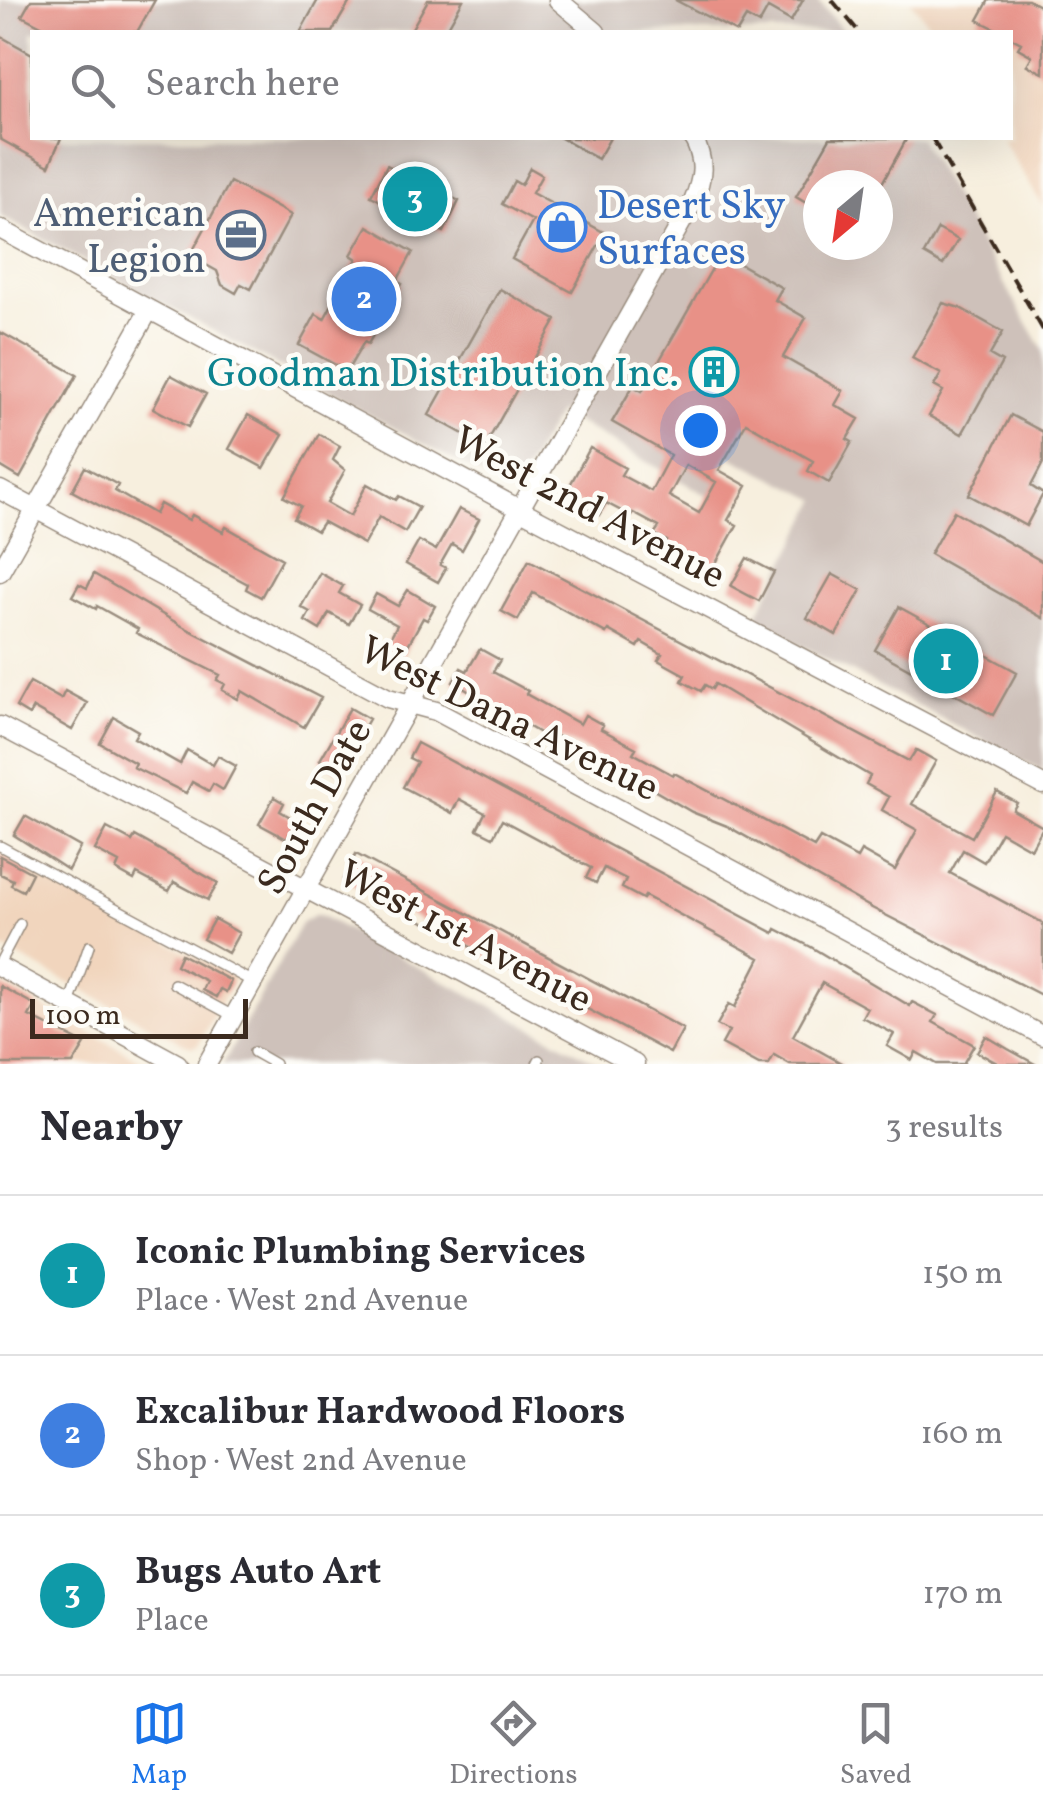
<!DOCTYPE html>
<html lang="en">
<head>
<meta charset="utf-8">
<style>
	:root { --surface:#fff; --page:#f2f2f3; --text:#2b2b33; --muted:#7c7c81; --line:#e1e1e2; --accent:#1a73e8 }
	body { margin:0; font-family:Vollkorn,serif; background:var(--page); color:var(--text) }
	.compass { position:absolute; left:803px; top:170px; width:90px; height:90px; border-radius:50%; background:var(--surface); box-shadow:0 10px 40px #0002; rotate:209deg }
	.scale { position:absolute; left:30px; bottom:25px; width:218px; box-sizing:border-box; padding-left:10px; border:5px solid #3b2a1e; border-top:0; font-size:28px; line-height:35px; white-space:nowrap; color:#3b2a1e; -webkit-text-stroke:8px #fdfcf7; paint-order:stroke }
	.you { position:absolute; left:700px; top:430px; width:35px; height:35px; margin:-25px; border:8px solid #fff; border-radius:50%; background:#1a73e8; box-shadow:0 0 0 15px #1a73e833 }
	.badge { display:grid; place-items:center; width:65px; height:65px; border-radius:50%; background:var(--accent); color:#fff; font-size:32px; font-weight:700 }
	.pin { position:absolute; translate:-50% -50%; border:5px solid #fff; box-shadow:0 2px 10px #0006 }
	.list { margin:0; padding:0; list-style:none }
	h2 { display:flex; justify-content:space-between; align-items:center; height:130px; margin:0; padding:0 40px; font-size:42px }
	h2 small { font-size:32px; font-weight:400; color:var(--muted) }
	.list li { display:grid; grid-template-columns:65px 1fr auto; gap:30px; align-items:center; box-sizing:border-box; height:160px; padding:0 40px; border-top:2px solid var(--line) }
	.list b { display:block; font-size:38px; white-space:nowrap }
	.list p { margin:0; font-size:32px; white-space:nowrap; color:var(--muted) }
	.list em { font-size:32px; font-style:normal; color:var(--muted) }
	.icon { flex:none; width:55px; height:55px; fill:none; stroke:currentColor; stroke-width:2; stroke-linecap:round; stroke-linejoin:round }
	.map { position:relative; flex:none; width:1043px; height:1064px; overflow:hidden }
	.search { position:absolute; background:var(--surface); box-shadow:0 10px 40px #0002; left:30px; right:30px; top:30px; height:110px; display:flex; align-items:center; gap:25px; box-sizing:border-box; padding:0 35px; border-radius:0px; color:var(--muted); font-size:38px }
	.sheet { height:610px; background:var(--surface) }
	nav { display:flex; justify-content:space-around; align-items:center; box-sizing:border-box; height:140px; border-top:2px solid var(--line); background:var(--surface); font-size:28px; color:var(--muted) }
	nav a { display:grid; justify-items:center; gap:5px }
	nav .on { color:var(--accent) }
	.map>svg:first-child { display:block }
	.built { fill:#f1d5bd }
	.industrial { fill:#cec1ba; fill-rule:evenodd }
	.building { fill:#e89187; fill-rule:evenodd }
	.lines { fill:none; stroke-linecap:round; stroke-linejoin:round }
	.service-casing { stroke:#998c7e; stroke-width:12 }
	.minor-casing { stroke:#998c7e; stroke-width:21 }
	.service { stroke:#fff; stroke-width:9 }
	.minor { stroke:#fff; stroke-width:18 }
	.rail { stroke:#3b2a1e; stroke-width:4; stroke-dasharray:15 8; stroke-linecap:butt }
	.labels { text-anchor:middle; stroke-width:9; stroke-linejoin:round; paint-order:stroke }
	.shop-label { font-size:40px; fill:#366cbe; stroke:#fdfcf7; text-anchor:start }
	.service-label { font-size:40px; fill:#4e5e75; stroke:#fdfcf7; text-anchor:end }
	.culture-label { font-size:40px; fill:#0d838f; stroke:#fdfcf7; text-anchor:end }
	.street-label { font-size:40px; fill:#3b2a1e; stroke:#fdfcf7 }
</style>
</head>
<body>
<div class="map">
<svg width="1043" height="1064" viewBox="0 0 1043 1064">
	<rect width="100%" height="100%" fill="#fdfcf7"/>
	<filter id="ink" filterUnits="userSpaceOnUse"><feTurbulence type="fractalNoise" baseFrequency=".01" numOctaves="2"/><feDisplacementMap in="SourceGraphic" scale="20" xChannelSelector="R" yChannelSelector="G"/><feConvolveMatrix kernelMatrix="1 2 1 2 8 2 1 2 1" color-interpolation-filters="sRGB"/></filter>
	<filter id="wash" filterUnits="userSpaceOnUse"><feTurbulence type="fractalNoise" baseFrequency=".0048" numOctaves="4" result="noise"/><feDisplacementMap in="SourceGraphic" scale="40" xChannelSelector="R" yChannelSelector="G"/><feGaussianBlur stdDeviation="2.25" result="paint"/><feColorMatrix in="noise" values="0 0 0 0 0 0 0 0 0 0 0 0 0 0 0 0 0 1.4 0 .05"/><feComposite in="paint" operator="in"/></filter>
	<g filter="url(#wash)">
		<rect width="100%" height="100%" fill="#f7efde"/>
		<path class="built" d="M910,0H1043V206L1001,138H1010V32H935Z
			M0,851L234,978L198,1045L191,1047L0,947Z
			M0,984L142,1061L147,1064H0Z"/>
		<path class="industrial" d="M0,0H817L844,32H32V138H919L1043,350V771L754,621L818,500L730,456L708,496L558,412L517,485L505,488L0,216ZM818,185H878V245H818Z
			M314,915H320L600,1064H223L302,922Z"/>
		<g id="blocks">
			<path class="building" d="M31,0H155L137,32H53L22,16Z
				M318,0H351L332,32H300Z
				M428,0H463L445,32H410Z
				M675,0H803L791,21L768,8L759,24L746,17L737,32Z
				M989,0H1028L1043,8V73L1027,65L1032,56L1018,48L1021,43L1010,37V32H1002L978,20Z
				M0,36L32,54V138H61L49,166L0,139Z
				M561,138H610L598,159Z
				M830,138H907L881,185H818V210L796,197Z
				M387,165L459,201L444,232L371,196Z
				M530,168L542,175L532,193L605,233L572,292L512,259L533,221L502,204L514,181L521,185Z
				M230,182L291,215L251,289L241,284L236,293L222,285L217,271L190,256Z
				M368,226L413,252L397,281L402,284L368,344L364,342L347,371L299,345L316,314L324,319L357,259L351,255Z
				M938,229L958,240L943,265L924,254Z
				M721,253L782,288L775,300L806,318L783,357L843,391L835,405L859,419L847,439L852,442L829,483L808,471L813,461L746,423L719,470L747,486L728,520L737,525L711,572L664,546L667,541L654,534L659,527L633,513L631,516L606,503L599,515L564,496L590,448L625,468L621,475L651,491L670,455L612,422L633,386L642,391ZM686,465L716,482L699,513L669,496Z
				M500,289L556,320L485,446L429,415Z
				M943,303L960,308L1003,332L990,355L1002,362L962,434L929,416L943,391L934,386L941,374L912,358Z
				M0,332L77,375L20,478L0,466Z
				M171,375L206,394L188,427L153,408Z
				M248,415L283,435L264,468L229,449Z
				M1011,415L1043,432V463L1031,486L1043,494L1026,526L969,495Z
				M319,434L340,446L333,460L345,470L327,503L350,516L367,484L396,500L399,496L419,507L405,532L379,517L364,544L323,522L317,531L294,518L301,506L284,497Z
				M85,467L118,485L115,491L155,514L160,504L189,520L192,515L223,532L226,527L282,559L261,597L246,589L248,584L72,491Z
				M459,509L479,519L462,550L452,544L440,565L446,568L438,582L406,564L419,541L436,550Z
				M954,511L1043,562V618L930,554Z
				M747,558L774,572L759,601L731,586Z
				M529,560L909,761L916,750L936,761L912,804L972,837L997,792L1017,803L1013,810L1043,827L1031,849L1001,832L984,862L963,850L950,873L1043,923V996L870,907L727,826L692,812L588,752L550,733L548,738L453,682L461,668L467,671L480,649L500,660L493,672L528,691L526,694L580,724L585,715L603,725L601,729L636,748L633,753L673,775L674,773L814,847L820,838L857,858L861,851L895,870L917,830L882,810L889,797L866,784L870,776L715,684L712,689L705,685L701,691L682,681L685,675L658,660L662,654L641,642L638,647L608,630L606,633L533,593L518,620L501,611Z
				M320,573L343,586L339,593L360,605L349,624L329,613L320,630L305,621L310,612L301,607Z
				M94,574L182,626L321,698L304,727L242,691L238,699L222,690L225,684L217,680L220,675L136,633L138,629L97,606L96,609L72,596L79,584L87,588Z
				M832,574L861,590L836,635L807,618Z
				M408,590L435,606L427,620L423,618L402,656L385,647L397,625L368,609L376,594L398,606Z
				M899,607L1017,672L993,715L875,650Z
				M30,682L61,699L65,691L87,703L72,730L33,708L29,715L16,707Z
				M350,708L369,719L339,771L320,760Z
				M114,717L138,731L134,738L180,764L187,750L213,765L218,756L236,766L223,790L213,784L209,791L192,782L186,793L133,767L135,763L100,743Z
				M417,743L774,933L776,929L811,947L910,1006L912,1002L937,1015L933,1022L974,1045L963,1064H937L916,1052L912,1060L887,1046L894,1034L862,1017L867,1008L822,983L793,1036L843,1064H790L774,1055L769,1064H759L722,1044L729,1031L717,1025L729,1004L735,1007L760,958L645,896L643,899L622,888L626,879L604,868L596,883L586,878L591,868L502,820L493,837L477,829L485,813L459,799L452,813L403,787L417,762L409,758Z
				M274,797L284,803L280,811L297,821L287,839L259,824Z
				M25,816L80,847L68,870L14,835Z
				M107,828L132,841L135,836L218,883L208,900L174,882L169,891L137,874L134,880L116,870L119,863L95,850Z
				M356,854L683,1029L670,1053L343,879Z
				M0,856L32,873L23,891L11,885L13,880L0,874Z
				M214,919L239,933L228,953L203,939Z
				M181,954L231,981L226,992L220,989L216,997L202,990L206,981L176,965Z
				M0,986L35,1005L29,1016L85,1044L73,1064H0Z
				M986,1036L1008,1049L1035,1064H999L977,1052Z"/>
		</g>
	</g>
	<g filter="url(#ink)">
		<use href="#blocks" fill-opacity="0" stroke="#998c7e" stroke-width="2.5"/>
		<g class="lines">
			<g class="service-casing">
				<path id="service" d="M0,846L253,982
					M0,962L20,924
					M174,984L235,1017
					M69,1004L89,946
					M254,1052L275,1064
					M537,1064L539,1060"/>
			</g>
			<g class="minor-casing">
				<path id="minor" d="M558,0L596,32
					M0,229L521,510L1043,785
					M0,490L388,698L436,711L1043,1036
					M0,572L149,310
					M0,726L635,1064
					M0,967L178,1064
					M207,1064L693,202C703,177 706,162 693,138"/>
			</g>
			<use href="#service" class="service"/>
			<use href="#minor" class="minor"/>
			<path class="rail" d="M832,0L859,32
				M932,138L1043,330"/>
		</g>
	</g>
	<defs>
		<g id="shop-ring" transform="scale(2.5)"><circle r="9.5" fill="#fdfcf7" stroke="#3f7fe0" stroke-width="1.5"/><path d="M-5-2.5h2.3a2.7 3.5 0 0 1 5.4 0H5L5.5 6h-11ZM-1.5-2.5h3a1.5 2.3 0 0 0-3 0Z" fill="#3f7fe0"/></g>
		<g id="office-ring" transform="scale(2.5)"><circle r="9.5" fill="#fdfcf7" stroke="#5c6f8a" stroke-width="1.5"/><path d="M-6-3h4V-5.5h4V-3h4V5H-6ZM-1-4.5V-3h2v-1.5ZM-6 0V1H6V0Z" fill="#5c6f8a"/></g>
		<g id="building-ring" transform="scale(2.5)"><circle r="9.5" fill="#fdfcf7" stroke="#0f9aa8" stroke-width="1.5"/><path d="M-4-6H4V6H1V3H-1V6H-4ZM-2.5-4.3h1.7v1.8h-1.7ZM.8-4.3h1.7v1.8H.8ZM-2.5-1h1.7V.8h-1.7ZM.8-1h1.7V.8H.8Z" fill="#0f9aa8"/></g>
	</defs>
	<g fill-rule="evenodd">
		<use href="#shop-ring" x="562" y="227"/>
		<use href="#office-ring" x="241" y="235"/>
		<use href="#building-ring" x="714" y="372"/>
	</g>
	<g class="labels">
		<g class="shop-label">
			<text x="597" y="218">Desert Sky<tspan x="597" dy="46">Surfaces</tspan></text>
		</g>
		<g class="service-label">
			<text x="206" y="226">American<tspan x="206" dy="46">Legion</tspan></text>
		</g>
		<g class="culture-label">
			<text x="679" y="386">Goodman Distribution Inc.</text>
		</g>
		<g class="street-label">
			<text transform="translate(590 506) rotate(28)" y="14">West 2nd Avenue</text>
			<text transform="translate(510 717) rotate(26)" y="14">West Dana Avenue</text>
			<text transform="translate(313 806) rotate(-61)" y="14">South Date</text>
			<text transform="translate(466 935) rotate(28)" y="14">West 1st Avenue</text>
		</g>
	</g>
</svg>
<svg class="compass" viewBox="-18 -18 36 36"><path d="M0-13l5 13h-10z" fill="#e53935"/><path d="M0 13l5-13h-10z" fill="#7c7c81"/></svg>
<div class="scale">100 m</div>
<div class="you"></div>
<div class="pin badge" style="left:946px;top:661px;background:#0f9aa8">1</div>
<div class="pin badge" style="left:364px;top:299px;background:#3f7fe0">2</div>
<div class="pin badge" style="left:415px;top:199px;background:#0f9aa8">3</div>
<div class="search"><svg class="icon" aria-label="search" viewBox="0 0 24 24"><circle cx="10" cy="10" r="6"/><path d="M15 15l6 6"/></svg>Search here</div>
</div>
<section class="sheet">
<h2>Nearby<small>3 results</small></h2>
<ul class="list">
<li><span class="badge" style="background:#0f9aa8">1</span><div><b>Iconic Plumbing Services</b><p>Place · West 2nd Avenue</p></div><em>150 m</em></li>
<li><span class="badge" style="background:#3f7fe0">2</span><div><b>Excalibur Hardwood Floors</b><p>Shop · West 2nd Avenue</p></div><em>160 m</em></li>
<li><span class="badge" style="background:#0f9aa8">3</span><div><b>Bugs Auto Art</b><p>Place</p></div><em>170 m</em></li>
</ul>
</section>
<nav>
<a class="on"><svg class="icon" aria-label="map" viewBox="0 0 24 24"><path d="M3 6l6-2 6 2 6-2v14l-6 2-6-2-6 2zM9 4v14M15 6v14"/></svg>Map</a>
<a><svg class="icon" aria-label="directions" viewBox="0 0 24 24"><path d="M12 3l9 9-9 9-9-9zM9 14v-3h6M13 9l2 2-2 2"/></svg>Directions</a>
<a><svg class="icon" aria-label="saved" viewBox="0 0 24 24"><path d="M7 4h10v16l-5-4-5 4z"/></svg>Saved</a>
</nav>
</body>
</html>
